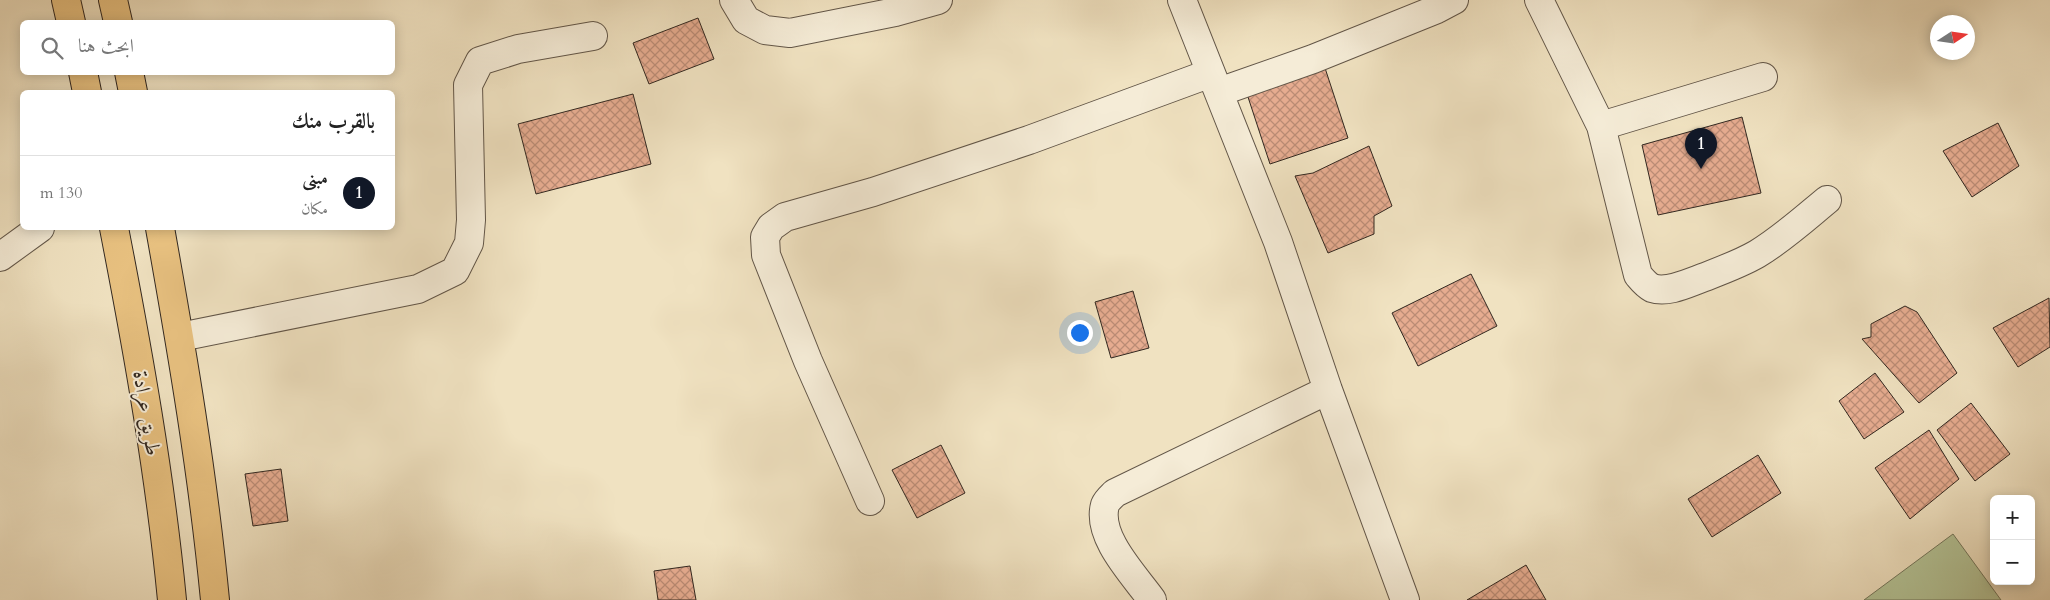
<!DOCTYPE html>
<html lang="ar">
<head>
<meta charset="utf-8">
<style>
	:root { --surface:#fff; --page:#f2f2f2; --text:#222; --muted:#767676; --line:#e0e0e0; --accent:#111827 }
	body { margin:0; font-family:Cardo,Amiri,serif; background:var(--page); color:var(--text); direction:rtl }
	.controls { position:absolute; right:15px; bottom:15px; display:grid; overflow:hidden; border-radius:8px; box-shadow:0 2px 12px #0003 }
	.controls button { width:45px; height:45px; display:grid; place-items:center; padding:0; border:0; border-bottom:1px solid var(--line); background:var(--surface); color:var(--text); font:25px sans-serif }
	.compass { position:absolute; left:1930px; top:15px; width:45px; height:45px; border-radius:50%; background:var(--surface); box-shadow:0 2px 12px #0003; rotate:78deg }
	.you { position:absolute; left:1079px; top:332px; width:18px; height:18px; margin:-12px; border:4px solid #fff; border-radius:50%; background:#1a73e8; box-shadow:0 0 0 8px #1a73e833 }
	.badge { display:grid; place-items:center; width:32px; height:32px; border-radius:50%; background:var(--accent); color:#fff; font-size:16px; font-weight:700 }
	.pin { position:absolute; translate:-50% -41px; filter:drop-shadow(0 1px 2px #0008) }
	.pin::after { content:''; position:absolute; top:26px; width:18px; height:15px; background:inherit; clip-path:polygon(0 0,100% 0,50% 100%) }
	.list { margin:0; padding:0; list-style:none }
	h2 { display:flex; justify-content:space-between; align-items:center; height:65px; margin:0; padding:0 20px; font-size:21px }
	h2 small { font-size:16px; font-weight:400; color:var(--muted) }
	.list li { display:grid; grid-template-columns:32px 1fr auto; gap:15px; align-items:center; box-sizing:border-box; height:75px; padding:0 20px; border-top:1px solid var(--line) }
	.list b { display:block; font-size:19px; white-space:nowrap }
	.list p { margin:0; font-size:16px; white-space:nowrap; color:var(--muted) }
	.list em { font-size:16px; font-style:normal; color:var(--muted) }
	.icon { flex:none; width:28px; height:28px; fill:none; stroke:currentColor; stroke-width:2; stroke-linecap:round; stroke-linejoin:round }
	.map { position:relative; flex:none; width:2050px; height:600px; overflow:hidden; direction:ltr }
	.search { position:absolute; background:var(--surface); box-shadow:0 2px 12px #0003; left:20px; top:20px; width:375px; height:55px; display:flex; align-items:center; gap:12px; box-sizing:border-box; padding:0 18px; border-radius:8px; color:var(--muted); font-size:19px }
	.panel { position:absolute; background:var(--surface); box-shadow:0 2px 12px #0003; left:20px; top:90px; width:375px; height:140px; border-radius:8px; direction:rtl }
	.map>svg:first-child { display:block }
	.green { fill:#b4c497; stroke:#73765c }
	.building { fill:url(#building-cross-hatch); stroke:#322820 }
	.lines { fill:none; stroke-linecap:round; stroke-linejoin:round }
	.minor-casing { stroke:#625648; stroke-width:30 }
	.major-casing { stroke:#322820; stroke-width:30 }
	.minor { stroke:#f5ecd7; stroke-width:28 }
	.major { stroke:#e8c180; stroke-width:28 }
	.labels { text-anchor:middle; stroke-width:4; stroke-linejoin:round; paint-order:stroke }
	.street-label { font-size:21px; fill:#322820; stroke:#f5ecd7 }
</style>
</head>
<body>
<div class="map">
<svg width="2050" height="600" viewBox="0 0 2050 600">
	<defs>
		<pattern id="building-cross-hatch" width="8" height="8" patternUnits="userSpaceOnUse" patternTransform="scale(1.25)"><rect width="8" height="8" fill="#e6ac90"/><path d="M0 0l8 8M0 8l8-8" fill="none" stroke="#bb8c75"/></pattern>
	</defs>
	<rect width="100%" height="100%" fill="#f0e2c1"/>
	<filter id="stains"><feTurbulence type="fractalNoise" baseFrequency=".004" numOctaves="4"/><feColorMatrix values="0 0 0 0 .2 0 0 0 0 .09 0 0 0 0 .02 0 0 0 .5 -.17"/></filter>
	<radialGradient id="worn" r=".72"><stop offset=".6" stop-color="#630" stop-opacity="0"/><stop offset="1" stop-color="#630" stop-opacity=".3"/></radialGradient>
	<path class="green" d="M1953,534L2001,600H1864Z"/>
	<path class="building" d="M698,18L714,59L649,84L633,43Z
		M1325,68L1348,138L1270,164L1247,94Z
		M633,94L651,164L536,194L518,124Z
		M1742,117L1761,193L1658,215L1642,145Z
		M1998,123L2019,166L1972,197L1943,151Z
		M1369,146L1392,206L1374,216V234L1328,253L1295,176L1313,173Z
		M1471,274L1497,326L1418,366L1392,313Z
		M1133,291L1149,348L1111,358L1095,302Z
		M2049,298L2050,347L2018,367L1993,328Z
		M1905,306L1917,312L1957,373L1919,403L1862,339L1871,337V324Z
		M1875,373L1904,412L1864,439L1839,401Z
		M1971,403L2010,454L1975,481L1937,430Z
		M1929,430L1959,479L1910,519L1875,468Z
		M941,445L965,493L917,518L892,470Z
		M1758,455L1781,493L1712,537L1688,499Z
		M281,469L288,521L253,526L245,474Z
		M1526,565L1546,600H1467Z
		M690,566L696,600H658L654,571Z"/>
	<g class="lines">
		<g class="minor-casing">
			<path id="minor" d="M734,0L746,20L765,30L790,33L895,12L938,0
				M1182,0L1278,242L1328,390L1405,600
				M1539,0L1601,126L1638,275C1643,281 1646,285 1652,288C1666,293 1684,285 1697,280C1717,272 1738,265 1757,254C1782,239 1804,219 1827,200
				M1219,92L1313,59L1437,9L1454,0
				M1601,126L1763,77
				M0,257L40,228
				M180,337L418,289L455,271L469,243L471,220L468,85L480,61L518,49L593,36
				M870,501L808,361L766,255L765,237L771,227L785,217L873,192L1029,140L1211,73
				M1152,600C1135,576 1096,537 1105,505C1107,500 1111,497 1115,493L1328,390"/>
		</g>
		<g class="major-casing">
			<path id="major" d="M66,0L71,22
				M113,0L118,22
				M83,72L87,92
				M129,72L133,92
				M114,228C138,351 160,475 172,600
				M160,228C182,351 203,475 215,600"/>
		</g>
		<use href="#minor" class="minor"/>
		<use href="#major" class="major"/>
	</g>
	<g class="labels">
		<g class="street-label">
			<text transform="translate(147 413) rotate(81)" y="7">طريق عرادة</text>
		</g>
	</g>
	<rect width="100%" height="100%" filter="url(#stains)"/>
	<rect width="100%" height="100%" fill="url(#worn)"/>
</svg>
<div class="controls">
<button>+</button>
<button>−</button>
</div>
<svg class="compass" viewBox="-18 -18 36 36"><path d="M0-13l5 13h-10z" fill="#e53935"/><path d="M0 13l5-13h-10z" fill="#767676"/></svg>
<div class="you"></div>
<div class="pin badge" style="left:1701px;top:169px">1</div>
<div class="search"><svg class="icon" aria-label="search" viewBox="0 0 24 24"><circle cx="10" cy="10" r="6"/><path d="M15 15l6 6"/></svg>ابحث هنا</div>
<section class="panel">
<h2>بالقرب منك<small></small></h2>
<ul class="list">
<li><span class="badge">1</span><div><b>مبنى</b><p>مكان</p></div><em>130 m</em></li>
</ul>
</section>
</div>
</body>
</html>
